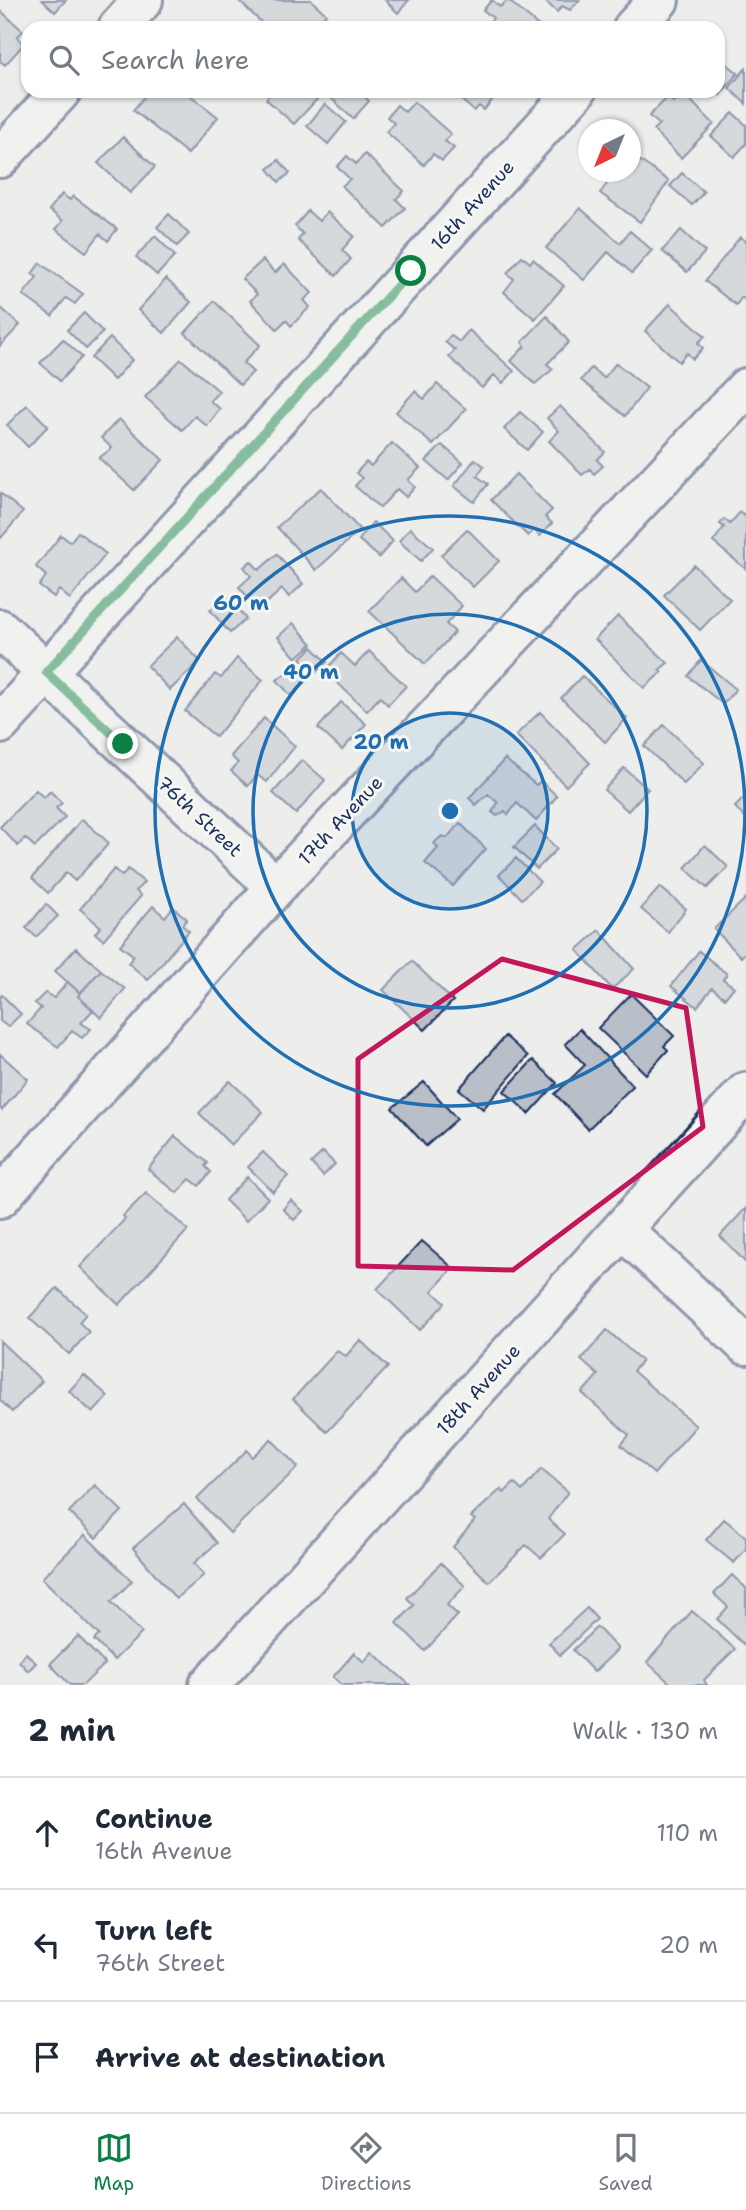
<!DOCTYPE html>
<html lang="en">
<head>
<meta charset="utf-8">
<style>
	:root { --surface:#fff; --page:#f2f2f3; --text:#1f2937; --muted:#747a83; --line:#e0e1e3; --accent:#0b8043 }
	body { margin:0; font-family:"Shantell Sans",sans-serif; background:var(--page); color:var(--text) }
	.compass { position:absolute; left:578px; top:119px; width:63px; height:63px; border-radius:50%; background:var(--surface); box-shadow:0 2px 5px #0004; rotate:223deg }
	.stop { position:absolute; width:21px; height:21px; margin:-16px; border:5px solid #0b8043; border-radius:50%; background:#fff }
	.stop.end { background:#0b8043; border-color:#fff; box-shadow:0 2px 7px #0008 }
	.list { margin:0; padding:0; list-style:none }
	h2 { display:flex; justify-content:space-between; align-items:center; height:91px; margin:0; padding:0 28px; font-size:30px }
	h2 small { font-size:23px; font-weight:400; color:var(--muted) }
	.list li { display:grid; grid-template-columns:46px 1fr auto; gap:21px; align-items:center; box-sizing:border-box; height:112px; padding:0 28px; border-top:2px solid var(--line) }
	.list b { display:block; font-size:26px; white-space:nowrap }
	.list p { margin:0; font-size:23px; white-space:nowrap; color:var(--muted) }
	.list em { font-size:23px; font-style:normal; color:var(--muted) }
	.icon { flex:none; width:38px; height:38px; fill:none; stroke:currentColor; stroke-width:2; stroke-linecap:round; stroke-linejoin:round }
	.map { position:relative; flex:none; width:746px; height:1685px; overflow:hidden }
	.search { position:absolute; background:var(--surface); box-shadow:0 2px 5px #0004; left:21px; right:21px; top:21px; height:77px; display:flex; align-items:center; gap:18px; box-sizing:border-box; padding:0 24px; border-radius:21px; color:var(--muted); font-size:26px }
	.sheet { height:427px; background:var(--surface) }
	nav { display:flex; justify-content:space-around; align-items:center; box-sizing:border-box; height:98px; border-top:2px solid var(--line); background:var(--surface); font-size:19px; color:var(--muted) }
	nav a { display:grid; justify-items:center; gap:4px }
	nav .on { color:var(--accent) }
	.map>svg:first-child { display:block }
	.building { fill:#b9bfc8; stroke:#1b2f5e; stroke-width:2 }
	.lines { fill:none; stroke-linecap:round; stroke-linejoin:round }
	.minor-casing { stroke:#1b2f5e; stroke-width:44 }
	.minor { stroke:#f6f6f2; stroke-width:38 }
	.route { stroke:#0b8043; stroke-width:9 }
	.marked { fill:none; stroke:#c2185b; stroke-width:5; stroke-linejoin:round }
	.ring { fill:none; stroke:#1f6fb2; stroke-width:3.5 }
	.labels { text-anchor:middle; stroke-width:6; stroke-linejoin:round; paint-order:stroke }
	.street-label { font-size:19px; fill:#1b2f5e; stroke:#f6f6f2 }
	.centre { fill:#1f6fb2; stroke:#f6f6f2; stroke-width:3.5 }
	.ring-label { font-size:21px; text-anchor:middle; font-weight:bold; fill:#1f6fb2; stroke:#f6f6f2; stroke-width:6; stroke-linejoin:round; paint-order:stroke }
</style>
</head>
<body>
<div class="map">
<svg width="746" height="1685" viewBox="0 0 746 1685">
	<rect width="100%" height="100%" fill="#edeeec"/>
	<filter id="ink" filterUnits="userSpaceOnUse"><feTurbulence type="fractalNoise" baseFrequency=".0143" numOctaves="2"/><feDisplacementMap in="SourceGraphic" scale="14" xChannelSelector="R" yChannelSelector="G"/><feConvolveMatrix kernelMatrix="1 2 1 2 8 2 1 2 1" color-interpolation-filters="sRGB"/></filter>
	<g filter="url(#ink)">
		<path class="building" d="M42,0H66L55,12Z
			M241,0H311L326,14L312,28H302L298,24L294,28H267L239,1Z
			M385,0H409L398,13Z
			M492,0L500,7L508,0L541,28H486L493,18L483,10Z
			M544,0H580L570,10L562,6L557,12Z
			M0,10L23,31L17,37L24,44L5,65L0,61Z
			M718,57L738,73L720,95L715,91H718Z
			M746,68V104L729,88Z
			M149,91H185L218,117L188,154L133,110Z
			M272,91H314L320,96L294,124L266,99Z
			M332,91H359L369,101L353,119L328,95Z
			M451,91H496L498,93L484,110L479,106L474,111Z
			M682,92L714,124L681,158L653,130L659,124L649,116L668,97L673,102Z
			M414,102L451,134L445,141L454,148L442,161L433,154L424,165L386,132L394,123L387,117L397,105L405,112Z
			M325,104L346,122L328,144L307,126Z
			M733,113L746,125V144L734,157L711,136Z
			M123,137L155,167L130,193L98,163Z
			M365,154L404,191L396,199L405,208L386,228L342,186L350,179L337,167L347,156L356,164Z
			M279,160L290,173L279,182L268,169Z
			M639,160L669,181L640,222L600,193L616,172L626,178Z
			M682,173L704,192L692,205L670,186Z
			M62,194L70,200L73,196L117,229L108,241L100,234L86,252L56,229L63,221L49,210Z
			M580,208L620,243L630,231L652,250L632,273L608,252L584,280L546,248Z
			M308,211L319,221L327,212L354,236L342,250L351,259L336,276L298,240L303,234L295,226Z
			M169,214L189,234L177,246L157,227Z
			M681,230L705,252L687,272L662,251Z
			M155,236L175,256L157,275L136,257Z
			M740,237L746,241V301L742,297L736,305L705,281Z
			M522,256L530,263L533,259L564,286L535,319L504,292L514,279L507,273Z
			M263,260L275,273L284,264L312,293L304,300L310,307L291,326L286,320L277,329L250,301L257,294L242,279Z
			M40,263L83,294L75,304L66,298L52,316L23,295L37,277L32,274Z
			M166,279L191,302L164,333L138,310Z
			M214,301L260,345L243,363L253,372L240,385L185,333Z
			M670,304L705,336L698,343L703,348L693,359L687,353L679,362L645,331Z
			M0,307L20,325L0,346Z
			M84,313L103,332L86,349L67,330Z
			M547,316L569,342L547,364L553,369L535,384L511,361L525,346L522,342Z
			M469,330L514,371L503,383L494,375L482,388L449,357L455,350L445,342L451,335L459,342Z
			M110,338L132,360L114,380L91,358Z
			M63,339L82,357L60,381L40,363Z
			M181,359L219,391L210,401L220,409L207,426L195,416L182,430L145,397Z
			M616,363L647,388L625,416L581,380L591,368L604,378Z
			M437,384L466,409L433,445L396,412L415,391L424,399Z
			M27,405L48,426L28,447L7,425Z
			M560,406L605,452L597,460L603,466L594,474L590,469L582,475L549,441L559,431L547,418Z
			M520,412L543,432L527,450L504,429Z
			M119,419L163,460L134,490L99,458L112,448L101,438Z
			M392,443L420,468L408,480L415,487L406,497L397,489L380,508L355,486L362,478L356,473L366,462L371,466Z
			M442,445L463,463L448,480L426,461Z
			M475,459L484,466L477,476L488,484L474,502L454,486Z
			M516,474L552,510L545,517L552,523L540,536L534,530L528,536L491,500Z
			M321,488L360,530L316,570L277,527Z
			M0,493L23,512L1,538H0Z
			M740,512L746,517V569L713,542L724,527L720,524L724,519L730,524Z
			M373,522L393,541L379,557L359,540Z
			M410,528L433,548L421,561L399,541Z
			M467,529L499,561L473,587L441,555Z
			M78,532L106,554L70,599L59,590L54,597L39,586L46,576L36,567L61,535L70,542Z
			M277,554L303,584L289,597L282,589L259,610L239,587L251,576L244,567L251,561L259,570Z
			M694,565L730,599L700,630L664,595Z
			M430,576L462,606L446,624L455,632L425,664L369,611L401,578L415,592Z
			M227,596L246,619L230,633L210,610Z
			M618,616L668,663L659,670L662,672L644,688L595,639Z
			M293,623L312,644L296,658L278,637Z
			M177,637L200,661L170,690L147,666Z
			M312,647L327,662L315,673L301,658Z
			M369,651L406,686L388,705L380,697L367,711L325,671L341,653L355,666Z
			M237,658L263,680L216,737L185,711L215,674L221,678Z
			M701,660L736,689L723,704L688,676Z
			M296,665L309,678L291,696L277,680Z
			M582,676L627,718L605,742L561,698Z
			M341,702L366,724L342,750L318,728Z
			M540,712L590,763L566,786L516,735Z
			M264,718L295,746L267,782L257,775L248,786L231,771L238,763L231,756Z
			M664,725L704,763L684,784L644,746Z
			M505,759L536,785L541,781L557,796L536,821L517,803L508,815L505,811L497,816L492,812L498,803L488,794L476,805L469,798Z
			M302,760L325,780L296,814L273,793Z
			M624,768L648,789L628,811L604,790Z
			M36,790L44,798L50,791L62,803L56,808L65,817L35,847L25,838L18,846L0,827Z
			M746,796V819L735,807Z
			M82,819L109,843L75,881L66,873L48,893L32,878Z
			M460,823L486,849L453,886L425,863L438,848L434,843L442,836L447,838Z
			M535,826L557,849L537,869L514,847Z
			M705,845L728,867L707,888L685,868Z
			M516,858L540,882L522,899L499,875Z
			M114,869L122,876L128,869L144,882L136,891L141,896L103,940L95,933L101,927L80,909Z
			M660,887L686,909L668,932L641,909Z
			M746,898V952L741,957L714,929Z
			M46,904L58,916L36,937L26,928Z
			M153,906L165,917L173,907L187,919L182,925L189,931L148,980L128,963L134,956L120,945Z
			M599,930L634,969L612,989L577,950Z
			M76,948L101,970L80,993L55,971Z
			M699,951L727,974L723,979L734,987L725,998L712,988L697,1007L671,986Z
			M412,961L453,1001L425,1030L383,990Z
			M101,970L125,989L101,1018L78,996Z
			M68,982L80,993L78,996L93,1010L81,1023L91,1029L82,1038L72,1031L58,1047L27,1024L41,1008L35,1003L45,993L54,998Z
			M631,994L674,1036L664,1046L668,1050L646,1074L598,1028Z
			M2,995L21,1014L8,1027L0,1021V997Z
			M580,1029L633,1086L588,1129L555,1094L585,1065L565,1044Z
			M505,1036L528,1056L483,1109L459,1089Z
			M0,1054L28,1079L2,1110L0,1108Z
			M533,1060L557,1083L529,1114L504,1091Z
			M230,1081L263,1112L231,1145L199,1113Z
			M424,1082L457,1119L426,1146L392,1108Z
			M175,1136L208,1163L205,1166L211,1172L199,1186L190,1179L177,1193L148,1169Z
			M263,1152L288,1176L273,1192L248,1167Z
			M323,1152L335,1164L323,1176L311,1163Z
			M247,1177L268,1198L246,1221L225,1200Z
			M146,1193L188,1230L119,1305L80,1267L125,1219L123,1216Z
			M291,1200L303,1211L294,1220L283,1209Z
			M746,1208V1263L720,1236Z
			M422,1241L453,1268L432,1291L445,1303L420,1330L377,1289Z
			M57,1288L86,1314L79,1322L89,1332L69,1354L29,1318Z
			M607,1330L642,1361L633,1371L696,1426L654,1474L621,1445L629,1435L582,1393L598,1375L581,1360Z
			M360,1340L388,1367L327,1432L293,1399L337,1351L346,1356Z
			M0,1341L42,1381L12,1412L0,1400Z
			M84,1375L108,1396L93,1413L69,1391Z
			M271,1439L298,1467L230,1533L197,1499L247,1450L252,1457Z
			M541,1469L568,1492L548,1519L565,1534L541,1558L526,1545L489,1582L453,1547L475,1520L471,1517L501,1489L504,1493L514,1483L522,1491Z
			M95,1485L122,1511L96,1538L69,1512Z
			M184,1504L217,1543L194,1563L204,1575L176,1599L133,1548Z
			M724,1519L746,1537V1549L734,1563L706,1540Z
			M85,1535L132,1581L111,1602L142,1633L114,1660L94,1640L99,1635L42,1578Z
			M441,1563L465,1586L447,1605L458,1615L425,1651L397,1623L414,1605L407,1598Z
			M732,1575L746,1588V1647L717,1619L728,1607L714,1594Z
			M587,1608L597,1619L560,1655L549,1643Z
			M692,1611L735,1649L704,1680L707,1685H672L647,1662Z
			M597,1627L618,1649L594,1672L573,1650Z
			M78,1636L105,1664L83,1685H70L50,1664Z
			M372,1652L410,1685H342L333,1677L354,1653L364,1662Z
			M26,1653L36,1663L28,1671L19,1661Z"/>
		<g class="lines">
			<g class="minor-casing">
				<path id="minor" d="M118,28L143,0
					M633,28L659,0
					M0,158L61,91
					M0,629L276,887
					M0,724L576,91
					M0,1198L276,887L746,388
					M623,1230L746,1345
					M209,1685L746,1092"/>
			</g>
			<use href="#minor" class="minor"/>
		</g>
	</g>
	<g class="lines" filter="url(#ink)">
		<path class="route" d="M123,744L46,672L411,271"/>
	</g>
	<path d="M0 0H746V1685H0ZM502,959L686,1008L703,1127L513,1270L358,1266V1059Z" fill="#edeeec" fill-opacity=".55" fill-rule="evenodd"/>
	<path class="marked" d="M502,959L686,1008L703,1127L513,1270L358,1266V1059Z"/>
	<circle cx="450" cy="811" r="98" fill="#1f6fb2" fill-opacity=".12"/>
	<g class="ring">
		<circle cx="450" cy="811" r="98"/>
		<circle cx="450" cy="811" r="197"/>
		<circle cx="450" cy="811" r="295"/>
	</g>
	<g class="labels">
		<g class="street-label">
			<text transform="translate(472 205) rotate(-48)" y="7">16th Avenue</text>
			<text transform="translate(200 816) rotate(43)" y="7">76th Street</text>
			<text transform="translate(340 820) rotate(-47)" y="7">17th Avenue</text>
			<text transform="translate(478 1389) rotate(-48)" y="7">18th Avenue</text>
		</g>
	</g>
	<circle cx="450" cy="811" r="10" class="centre"/>
	<g class="ring-label">
		<text x="241" y="610">60 m</text>
		<text x="311" y="679">40 m</text>
		<text x="381" y="749">20 m</text>
	</g>
</svg>
<svg class="compass" viewBox="-18 -18 36 36"><path d="M0-13l5 13h-10z" fill="#e53935"/><path d="M0 13l5-13h-10z" fill="#747a83"/></svg>
<div class="stop" style="left:411px;top:271px"></div>
<div class="stop end" style="left:123px;top:744px"></div>
<div class="search"><svg class="icon" aria-label="search" viewBox="0 0 24 24"><circle cx="10" cy="10" r="6"/><path d="M15 15l6 6"/></svg>Search here</div>
</div>
<section class="sheet">
<h2>2 min<small>Walk · 130 m</small></h2>
<ul class="list">
<li><svg class="icon" aria-label="ahead" viewBox="0 0 24 24"><path d="M12 20V5M6 11l6-6 6 6"/></svg><div><b>Continue</b><p>16th Avenue</p></div><em>110 m</em></li>
<li><svg class="icon" aria-label="left" viewBox="0 0 24 24"><path d="M17 20v-9H6M10 6l-5 5 5 5"/></svg><div><b>Turn left</b><p>76th Street</p></div><em>20 m</em></li>
<li><svg class="icon" aria-label="arrive" viewBox="0 0 24 24"><path d="M6 21V4h12l-3 4 3 4H6"/></svg><div><b>Arrive at destination</b></div></li>
</ul>
</section>
<nav>
<a class="on"><svg class="icon" aria-label="map" viewBox="0 0 24 24"><path d="M3 6l6-2 6 2 6-2v14l-6 2-6-2-6 2zM9 4v14M15 6v14"/></svg>Map</a>
<a><svg class="icon" aria-label="directions" viewBox="0 0 24 24"><path d="M12 3l9 9-9 9-9-9zM9 14v-3h6M13 9l2 2-2 2"/></svg>Directions</a>
<a><svg class="icon" aria-label="saved" viewBox="0 0 24 24"><path d="M7 4h10v16l-5-4-5 4z"/></svg>Saved</a>
</nav>
</body>
</html>
